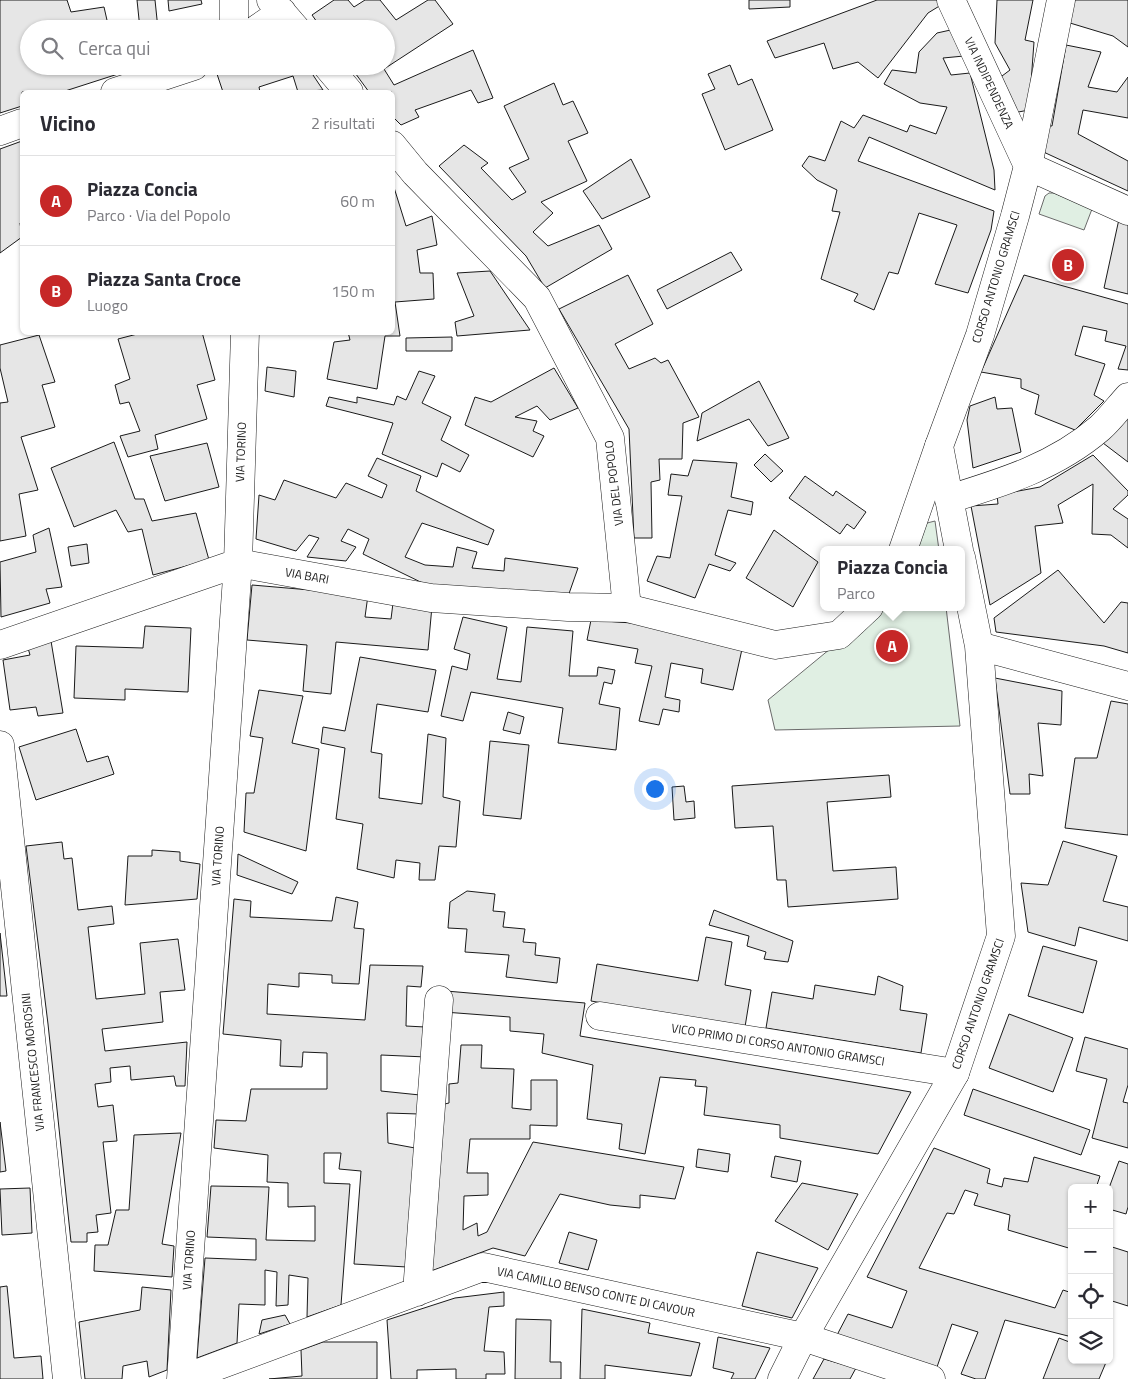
<!DOCTYPE html>
<html lang="it">
<head>
<meta charset="utf-8">
<style>
	:root { --surface:#fff; --page:#f7f7f7; --text:#2b2b33; --muted:#7c7c81; --line:#e1e1e2; --accent:#c62828 }
	body { margin:0; font-family:"Titillium Web",sans-serif; background:var(--page); color:var(--text) }
	.controls { position:absolute; right:15px; bottom:15px; display:grid; overflow:hidden; border-radius:8px; box-shadow:0 1px 4px #0004 }
	.controls button { width:45px; height:45px; display:grid; place-items:center; padding:0; border:0; border-bottom:1px solid var(--line); background:var(--surface); color:var(--text); font:25px sans-serif }
	.you { position:absolute; left:654px; top:788px; width:18px; height:18px; margin:-12px; border:4px solid #fff; border-radius:50%; background:#1a73e8; box-shadow:0 0 0 8px #1a73e833 }
	.badge { display:grid; place-items:center; width:32px; height:32px; border-radius:50%; background:var(--accent); color:#fff; font-size:16px; font-weight:700 }
	.pin { position:absolute; translate:-50% -50%; border:2px solid #fff; box-shadow:0 1px 5px #0006 }
	.popup { position:absolute; left:820px; top:546px; width:145px; height:65px; box-sizing:border-box; display:grid; place-content:center; border-radius:8px; background:var(--surface); filter:drop-shadow(0 1px 4px #0005); font-size:16px; white-space:nowrap; color:var(--muted) }
	.popup b { font-size:19px; color:var(--text) }
	.popup::after { content:''; position:absolute; left:50%; top:100%; margin-left:-10px; border:10px solid transparent; border-top-color:var(--surface) }
	.list { margin:0; padding:0; list-style:none }
	h2 { display:flex; justify-content:space-between; align-items:center; height:65px; margin:0; padding:0 20px; font-size:21px }
	h2 small { font-size:16px; font-weight:400; color:var(--muted) }
	.list li { display:grid; grid-template-columns:32px 1fr auto; gap:15px; align-items:center; box-sizing:border-box; height:90px; padding:0 20px; border-top:1px solid var(--line) }
	.list b { display:block; font-size:19px; white-space:nowrap }
	.list p { margin:0; font-size:16px; white-space:nowrap; color:var(--muted) }
	.list em { font-size:16px; font-style:normal; color:var(--muted) }
	.icon { flex:none; width:28px; height:28px; fill:none; stroke:currentColor; stroke-width:2; stroke-linecap:round; stroke-linejoin:round }
	.map { position:relative; flex:none; width:1128px; height:1379px; overflow:hidden }
	.search { position:absolute; background:var(--surface); box-shadow:0 1px 4px #0004; left:20px; top:20px; width:375px; height:55px; display:flex; align-items:center; gap:12px; box-sizing:border-box; padding:0 18px; border-radius:28px; color:var(--muted); font-size:19px }
	.panel { position:absolute; background:var(--surface); box-shadow:0 1px 4px #0004; left:20px; top:90px; width:375px; height:245px; border-radius:8px }
	.map>svg:first-child { display:block }
	.green { fill:#e0efe3; stroke:#6a6a6a }
	.building { fill:#e6e6e6; stroke:#1a1a1a }
	.lines { fill:none; stroke-linecap:round; stroke-linejoin:round }
	.street-casing { stroke:#1a1a1a; stroke-width:29 }
	.secondary-casing { stroke:#1a1a1a; stroke-width:29 }
	.street { stroke:#fff; stroke-width:28 }
	.secondary { stroke:#fff; stroke-width:28 }
	.labels { text-anchor:middle; stroke-width:4; stroke-linejoin:round; paint-order:stroke }
	.street-label { font-size:12px; fill:#1a1a1a; stroke:#fff }
</style>
</head>
<body>
<div class="map">
<svg width="1128" height="1379" viewBox="0 0 1128 1379">
	<rect width="100%" height="100%" fill="#fff"/>
	<path class="green" d="M1049,193H1054L1092,209L1084,230L1039,214L1045,196Z
		M935,521L939,550H912L919,525Z
		M881,607H946L960,726L775,730L768,700Z"/>
	<path class="building" d="M0,0H67L71,12L104,7L109,29H29V66H117L118,74L62,92H22V106L0,113Z
		M137,0H155L158,29H140Z
		M168,0H201L202,4L169,11Z
		M334,0H348L354,7L365,0H380L396,20L428,0H435L453,24L384,69L394,85L473,50L493,98L478,103L471,90L415,110L419,117L401,125L392,116V92H369L350,66H386V29H322L312,15Z
		M749,0H790V7L749,9Z
		M877,0H938L941,5L928,13L878,78L858,62L833,69L824,43L775,58L767,41Z
		M997,0H1033L1025,40L1034,42L1029,110L1013,113L998,79L1010,70L995,43Z
		M1074,0H1128V47L1113,36L1070,23Z
		M199,21L201,29H175Z
		M955,29L964,56L943,58L951,75L970,73L994,170L995,190L869,137L858,161L994,211L991,230L968,293L935,284L957,225L919,213L898,274L889,272L874,310L854,301L858,294L821,279L840,212L832,211L837,190L817,180L802,166L809,156L825,161L841,121L854,128L863,115L907,132L910,125L936,134L947,107L920,103L884,84L892,70L916,73L919,52L937,33Z
		M1066,45L1101,52L1088,87L1117,92L1128,77V118L1083,110L1078,134L1128,161V191L1037,149L1043,125L1052,126Z
		M730,65L738,85L752,79L773,130L725,150L702,94L715,89L708,74Z
		M229,66H307L323,90L298,92L293,76L259,87L260,92H223L216,71Z
		M554,83L563,105L573,101L588,133L568,141L587,181L541,202L553,213L533,232L548,246L599,225L612,249L545,288L526,256L439,166L464,145L488,163L481,168L512,200L526,192L509,168L529,159L504,106Z
		M22,141V223H20L22,237L0,253V149Z
		M631,159L650,197L602,219L583,191Z
		M392,181L406,226L432,216L437,245L417,250L420,273H433L434,299L395,302L400,336H385L377,389L327,379L334,342L350,340L348,332H392Z
		M1119,219L1128,223V294L1104,288Z
		M731,252L742,270L667,309L657,290Z
		M490,271L530,330L457,336L455,322L474,316L457,273Z
		M628,275L653,324L615,344L629,369L655,358L661,363L668,360L699,417L683,423L682,459H659L660,480L651,482L652,538H634L629,429L559,309Z
		M1024,275L1128,304V370L1118,369L1126,346L1105,341L1107,331L1083,326L1075,355L1105,364L1094,395L1104,401L1075,430L1035,414L1039,395L1021,388V379L981,372Z
		M145,332H202L215,380L197,385L207,419L155,435L158,449L128,457L120,436L140,431L129,402L120,404L115,385L130,379L118,339Z
		M39,335L55,382L42,385L55,427L21,437L38,490L19,494L26,536L0,541V403L8,402L0,368V345Z
		M452,337V351H406V338Z
		M267,367L296,371L294,397L265,391Z
		M554,368L578,408L550,420L537,406L515,417L537,421L533,431L544,436L533,457L465,425L475,397L491,402Z
		M419,371L435,376L422,403L451,417L441,440L469,455L460,472L442,463L437,477L382,454L393,423L326,406L329,397L357,403V397L394,405L397,396L406,400Z
		M759,381L789,438L768,446L749,419L697,441L702,413Z
		M995,397L997,409L1012,408L1021,452L973,468L967,420L970,406Z
		M1128,413V462L1103,443Z
		M114,442L135,499H144L152,521L196,513L209,560L153,575L142,529L128,532L116,510L74,527L51,468Z
		M207,443L219,487L165,501L150,456Z
		M765,454L783,471L771,482L754,465Z
		M1093,455L1128,491V495L1113,509L1128,519V548L1111,535L1092,534L1093,484L1058,505L1063,523L1035,526L1041,573L990,605L971,506L998,504L997,495L1040,487Z
		M377,458L421,476L416,491L494,530L488,545L422,523L405,557L425,565L453,567L457,547L477,552L472,568L504,571L505,558L578,568L565,605L437,590L363,554L369,539L348,529L341,541L356,547L346,561L307,557L319,538L309,535L296,551L256,539L259,495L275,500L284,480L336,498L346,483L382,498L387,485L368,476Z
		M693,460L737,463L731,497L753,502L751,515L728,510L715,555L736,563L730,571L709,564L695,598L647,581L657,556L670,558L682,496L668,495L671,474L688,476Z
		M805,476L833,496L836,491L866,512L854,529L847,524L840,534L789,498Z
		M49,528L62,587L46,589L50,603L1,617L0,562L36,552L33,535Z
		M774,530L818,562L793,607L746,578Z
		M87,544L89,563L71,566L68,547Z
		M1058,570L1104,623L1121,602L1128,603V653L1104,646L996,632L994,618Z
		M252,585L368,595L365,617L391,619L393,603L432,606L428,650L336,642L331,694L303,691L307,645L247,640Z
		M463,617L507,627L497,679L521,682L527,627L573,631L569,676H597L598,667L615,670L612,684L604,682L599,704L620,708L616,750L558,743L563,708L471,692L463,721L441,716L452,666L467,670L470,654L454,649Z
		M591,620L659,625L744,640L733,690L701,683L703,669L671,663L665,697L680,700L679,712L663,709L659,725L639,721L652,666L635,663L638,649L587,640Z
		M145,626L191,628L188,692L125,689V700L74,698L76,646L143,648Z
		M51,641L63,713L38,716L36,707L10,710L3,660L30,655L28,648Z
		M360,657L436,670L428,712L377,704L371,752L382,754L379,798L422,804L428,734L446,738L443,797L460,801L456,847L439,846L435,880H419L420,863L396,860L394,878L357,869L363,824L336,819L345,748L321,743L323,727L345,731Z
		M995,678L1062,691L1061,725L1038,723L1043,776L1029,774L1030,794H1010Z
		M259,690L303,696L292,743L319,749L306,851L244,832L246,793H254L263,738L250,736Z
		M1111,701L1128,704V835L1065,828L1075,758H1097Z
		M508,712L524,717L520,734L503,730Z
		M76,729L87,762L108,756L114,774L36,800L19,747Z
		M490,741L529,745L521,819L483,815Z
		M889,775L891,797L827,802L833,871L896,867L898,899L788,907L786,880H777L773,826L735,828L732,786Z
		M684,786L686,802L694,801L695,818L674,820L672,787Z
		M1063,841L1117,856L1103,901L1128,907V941L1079,927L1075,946L1028,932L1021,883L1048,885Z
		M62,842L64,859L72,858L78,910L112,906L114,924L88,927L96,999L145,994L140,943L178,939L185,990L160,992L163,1022L102,1029L105,1051L187,1042L185,1086H176L174,1076L131,1080L130,1066L110,1068L111,1082L95,1084L98,1107L113,1105L117,1141L103,1142L111,1213L96,1215L98,1232L87,1233V1242H71L48,1024L26,846Z
		M152,850L180,852V861L200,864L197,899L125,905L128,856H152Z
		M238,854L298,882L292,894L237,875Z
		M467,891L495,894L493,911L505,912L503,927L525,929L523,942L536,943L535,955L560,958L557,983L506,977L509,955L465,952L467,929L448,928L450,902Z
		M336,897L358,902L354,928L364,929L359,984L332,983V975L299,973V987L268,984L267,1014L365,1020L370,965L423,966L421,987L407,986L406,1026L425,1027L426,1057L381,1055V1091L420,1095L419,1114L387,1113L388,1143L415,1148L407,1267L354,1264L361,1171L339,1169L341,1153H324V1183L350,1184L341,1305L307,1317L308,1278L289,1275L288,1305L276,1306L277,1272L265,1270V1305L239,1304L237,1343L197,1358L205,1258L256,1260V1239L207,1237L211,1186L269,1187L266,1240L315,1241V1206L288,1207V1183L267,1182L268,1155L214,1148L216,1120L246,1121L251,1089H327V1053L303,1052L302,1067L280,1066L281,1040L223,1034L234,899L251,901L250,917L332,921Z
		M714,910L793,941L788,962L764,959L766,952L747,946L749,936L709,925Z
		M0,933L7,996H0Z
		M706,937L732,942L725,985L751,990L745,1027L591,1001L597,964L698,981Z
		M1043,946L1097,961L1083,1013L1028,996Z
		M878,976L903,986L900,1010L927,1014L921,1053L766,1028L772,992L813,999L815,985L875,995Z
		M446,991L585,1003L580,1036L911,1092L878,1154L780,1138V1125L704,1115L707,1087L695,1086L696,1080L660,1077L645,1154L619,1149L622,1124L587,1119L593,1065L542,1053L544,1034L510,1031V1017L444,1012Z
		M1009,1014L1073,1038L1053,1092L989,1068Z
		M1085,1037L1128,1049V1085L1123,1102L1128,1103V1148L1092,1138L1107,1079L1076,1071Z
		M461,1045H482L481,1068L514,1069L512,1108L531,1110V1080H557V1126L530,1125V1139H470L467,1173H488V1195L464,1196L463,1230L477,1223L478,1236L487,1232L533,1142L684,1167L675,1199L640,1195V1208L610,1205L560,1194L525,1256L493,1248L423,1274L440,1105L449,1103V1084L458,1083Z
		M973,1089L1090,1130L1081,1155L964,1115Z
		M0,1122L6,1171L0,1172Z
		M181,1133L162,1244L174,1246L172,1277L94,1271L95,1245H108L116,1210H129L134,1135Z
		M934,1148L990,1169L987,1183L1002,1187L1004,1178L1028,1182L1034,1157L1100,1176L1096,1188H1072V1249L1008,1230L1010,1215L974,1205L978,1194L965,1190L954,1214L947,1213L919,1268L1055,1308L1063,1290L1072,1293V1337L1005,1320L985,1379H976L961,1374L978,1332L952,1324L937,1367L837,1335L848,1314L892,1328L907,1291L867,1277Z
		M698,1149L730,1154L728,1172L696,1167Z
		M775,1156L801,1161L797,1182L771,1177Z
		M1119,1161L1128,1164V1207L1126,1214L1109,1209V1188Z
		M802,1183L858,1194L828,1250L775,1221Z
		M30,1188L32,1233L2,1235L0,1189Z
		M569,1232L597,1240L588,1270L559,1263Z
		M1109,1246L1128,1252V1306L1109,1300Z
		M757,1252L818,1268L792,1318L742,1306Z
		M7,1286L14,1358L41,1356L43,1379H0V1287Z
		M142,1287L171,1290L167,1370L149,1377L147,1361L123,1366L122,1379H85L79,1322L140,1310Z
		M504,1292V1306L489,1307L484,1351L504,1352L505,1374H486V1379H456V1369L417,1370V1379H391L387,1320L455,1298Z
		M582,1309L650,1323L648,1333L700,1343L691,1376L605,1365V1379H580Z
		M285,1315L290,1324L259,1334L262,1320Z
		M516,1319L551,1320L550,1362H561V1379H515Z
		M718,1337L770,1348L755,1379H731L734,1373L713,1368Z
		M1059,1338L1072,1343V1360H1107L1099,1379H1043Z
		M323,1342H377V1379H269L302,1376L301,1350Z
		M824,1359L856,1368L850,1379H813Z"/>
	<g class="lines">
		<g class="street-casing">
			<path id="street" d="M234,0V29
				M271,0L296,29
				M257,29L282,12
				M327,66L349,92
				M115,92L194,66
				M0,131L22,123
				M392,145L415,173L537,298L610,438L627,608
				M1028,166L1061,0
				M949,499C1004,482 1056,466 1100,428C1110,419 1119,407 1128,397
				M903,550L939,446
				M0,645L238,563L431,598L568,607L627,608L775,645L839,635L869,607
				M0,745L67,1379
				M600,1016L955,1073
				M417,1292L439,1000
				M181,1379L238,563L245,332
				M182,1379L483,1267L803,1337L931,1379"/>
		</g>
		<g class="secondary-casing">
			<path id="secondary" d="M951,0L1028,166
				M1028,166L1128,211
				M959,550L939,446L980,335L1015,216L1028,166
				M979,646L1128,686
				M782,1379L803,1337L955,1073L1001,936L979,646L961,557"/>
		</g>
		<use href="#street" class="street"/>
		<use href="#secondary" class="secondary"/>
	</g>
	<g class="labels">
		<g class="street-label">
			<text transform="translate(989 83) rotate(65)" y="4">VIA INDIPENDENZA</text>
			<text transform="translate(996 277) rotate(-73)" y="4">CORSO ANTONIO GRAMSCI</text>
			<text transform="translate(241 452) rotate(-88)" y="4">VIA TORINO</text>
			<text transform="translate(614 483) rotate(-97)" y="4">VIA DEL POPOLO</text>
			<text transform="translate(307 576) rotate(10)" y="4">VIA BARI</text>
			<text transform="translate(218 856) rotate(-86)" y="4">VIA TORINO</text>
			<text transform="translate(978 1004) rotate(-71)" y="4">CORSO ANTONIO GRAMSCI</text>
			<text transform="translate(778 1045) rotate(9)" y="4">VICO PRIMO DI CORSO ANTONIO GRAMSCI</text>
			<text transform="translate(33 1062) rotate(-96)" y="4">VIA FRANCESCO MOROSINI</text>
			<text transform="translate(189 1260) rotate(-86)" y="4">VIA TORINO</text>
			<text transform="translate(596 1292) rotate(12)" y="4">VIA CAMILLO BENSO CONTE DI CAVOUR</text>
		</g>
	</g>
</svg>
<div class="controls">
<button>+</button>
<button>−</button>
<button><svg class="icon" aria-label="locate" viewBox="0 0 24 24"><circle cx="12" cy="12" r="6"/><path d="M12 2v4M12 18v4M2 12h4M18 12h4"/></svg></button>
<button><svg class="icon" aria-label="layers" viewBox="0 0 24 24"><path d="M12 4l9 5-9 5-9-5zM3 14l9 5 9-5"/></svg></button>
</div>
<div class="you"></div>
<div class="pin badge" style="left:892px;top:646px">A</div>
<div class="popup"><b>Piazza Concia</b>Parco</div>
<div class="pin badge" style="left:1068px;top:265px">B</div>
<div class="search"><svg class="icon" aria-label="search" viewBox="0 0 24 24"><circle cx="10" cy="10" r="6"/><path d="M15 15l6 6"/></svg>Cerca qui</div>
<section class="panel">
<h2>Vicino<small>2 risultati</small></h2>
<ul class="list">
<li><span class="badge">A</span><div><b>Piazza Concia</b><p>Parco · Via del Popolo</p></div><em>60 m</em></li>
<li><span class="badge">B</span><div><b>Piazza Santa Croce</b><p>Luogo</p></div><em>150 m</em></li>
</ul>
</section>
</div>
</body>
</html>
